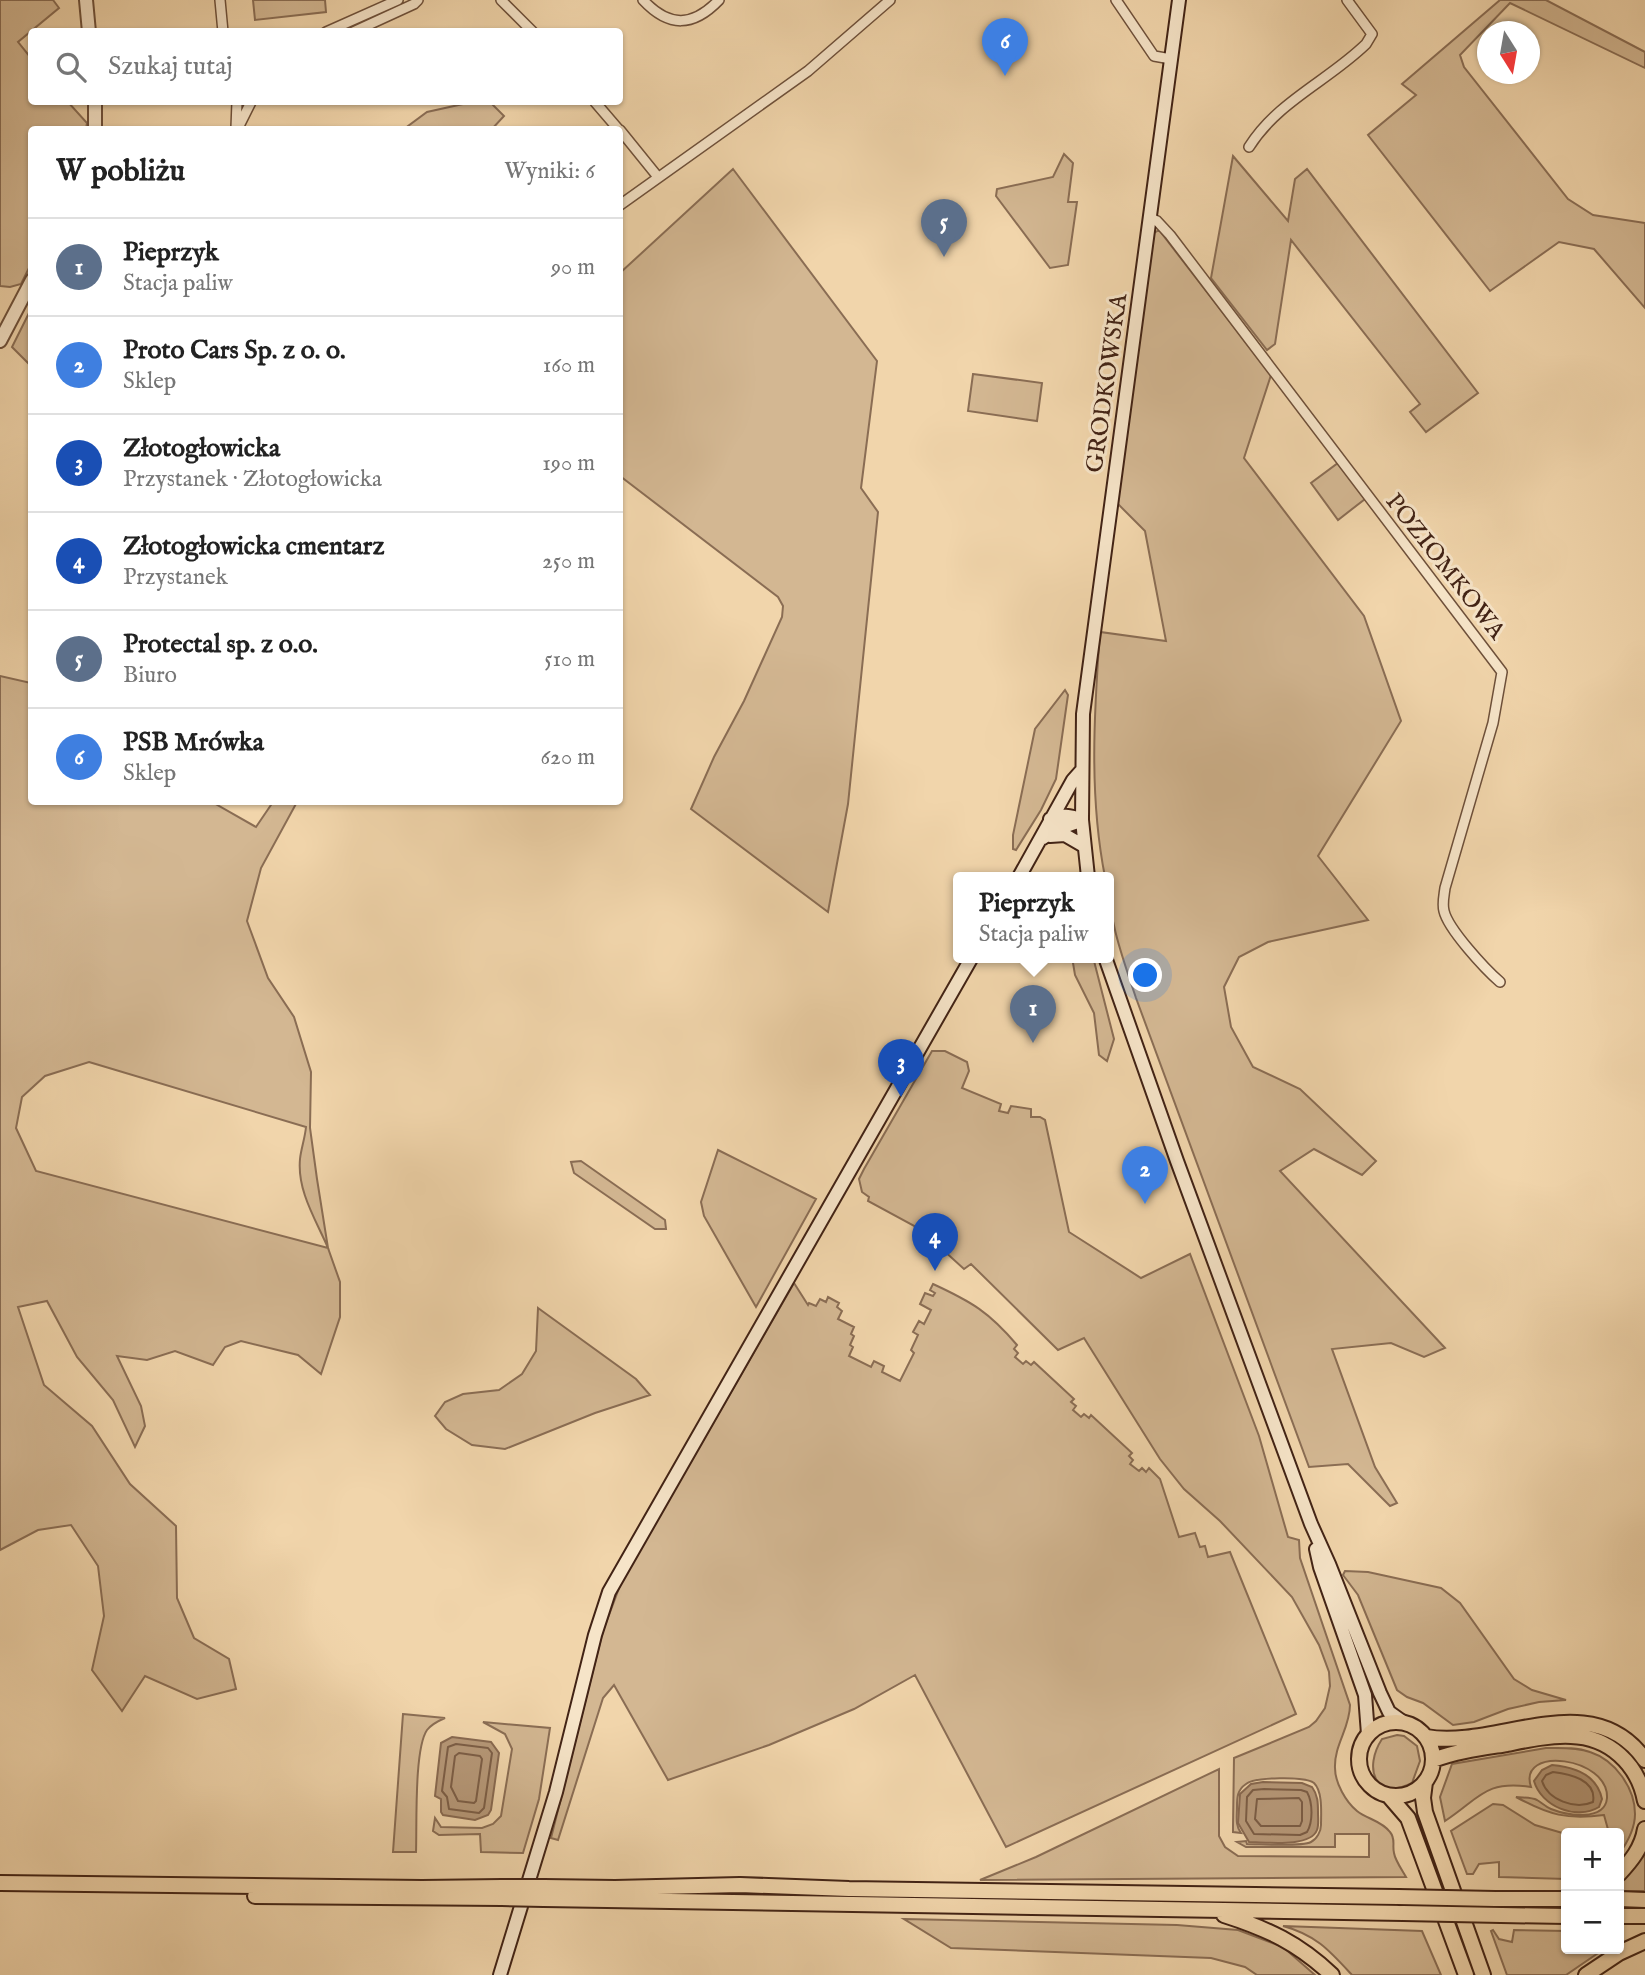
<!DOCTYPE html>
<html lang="pl">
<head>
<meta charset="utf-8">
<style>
	:root { --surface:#fff; --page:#f2f2f2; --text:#222; --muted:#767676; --line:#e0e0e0; --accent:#8f2418 }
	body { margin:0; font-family:"IM FELL English",serif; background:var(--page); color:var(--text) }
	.controls { position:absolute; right:21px; bottom:21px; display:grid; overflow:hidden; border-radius:7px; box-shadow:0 2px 5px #0004 }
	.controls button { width:63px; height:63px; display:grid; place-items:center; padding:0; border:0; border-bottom:2px solid var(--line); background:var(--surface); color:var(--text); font:35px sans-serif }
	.compass { position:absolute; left:1477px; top:21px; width:63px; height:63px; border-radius:50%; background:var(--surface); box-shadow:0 2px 5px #0004; rotate:169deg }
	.you { position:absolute; left:1146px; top:976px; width:24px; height:24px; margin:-18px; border:5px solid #fff; border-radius:50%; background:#1a73e8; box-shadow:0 0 0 10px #1a73e833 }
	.badge { display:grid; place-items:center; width:46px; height:46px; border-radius:50%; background:var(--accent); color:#fff; font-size:23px; font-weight:700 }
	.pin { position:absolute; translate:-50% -58px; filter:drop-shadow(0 2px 4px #0008) }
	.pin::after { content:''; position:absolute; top:37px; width:24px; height:21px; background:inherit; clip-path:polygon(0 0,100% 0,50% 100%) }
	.popup { position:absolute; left:953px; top:872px; width:161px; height:91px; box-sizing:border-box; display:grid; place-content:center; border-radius:7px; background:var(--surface); filter:drop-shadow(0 2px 5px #0005); font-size:23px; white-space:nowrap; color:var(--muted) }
	.popup b { font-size:26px; color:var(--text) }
	.popup::after { content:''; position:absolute; left:50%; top:100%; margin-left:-14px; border:14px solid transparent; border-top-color:var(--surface) }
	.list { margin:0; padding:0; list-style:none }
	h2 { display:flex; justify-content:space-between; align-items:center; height:91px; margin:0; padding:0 28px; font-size:30px }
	h2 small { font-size:23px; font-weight:400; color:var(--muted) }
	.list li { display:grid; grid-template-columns:46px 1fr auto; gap:21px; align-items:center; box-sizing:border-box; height:98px; padding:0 28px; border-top:2px solid var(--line) }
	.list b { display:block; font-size:26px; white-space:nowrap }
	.list p { margin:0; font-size:23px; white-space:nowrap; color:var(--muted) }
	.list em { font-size:23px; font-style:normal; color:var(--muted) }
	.icon { flex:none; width:38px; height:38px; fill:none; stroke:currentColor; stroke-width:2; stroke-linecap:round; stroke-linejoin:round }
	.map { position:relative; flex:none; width:1645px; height:1975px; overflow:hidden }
	.search { position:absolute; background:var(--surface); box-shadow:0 2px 5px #0004; left:28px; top:28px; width:595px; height:77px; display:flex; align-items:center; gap:18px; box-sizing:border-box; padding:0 24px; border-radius:7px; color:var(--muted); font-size:26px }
	.panel { position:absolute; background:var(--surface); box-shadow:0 2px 5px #0004; left:28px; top:126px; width:595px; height:679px; border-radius:7px }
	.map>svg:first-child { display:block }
	.green { fill:#d3b792; stroke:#8a6d54; stroke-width:2; fill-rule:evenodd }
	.water { fill:#b69878; stroke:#886950; stroke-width:2 }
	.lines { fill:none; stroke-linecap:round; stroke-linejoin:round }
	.shore { stroke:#7c5e46; stroke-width:2 }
	.minor-casing { stroke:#6e503a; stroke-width:12 }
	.tertiary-casing { stroke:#6e503a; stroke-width:16 }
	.secondary-casing { stroke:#422315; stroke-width:16 }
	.primary-casing { stroke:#422315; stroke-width:18 }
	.minor { stroke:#f6e4c8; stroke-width:9 }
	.tertiary { stroke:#f6e4c8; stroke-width:12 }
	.secondary { stroke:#f6e4c8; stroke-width:12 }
	.primary { stroke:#f1d5ab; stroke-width:14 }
	.primary-bridge-casing { stroke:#422315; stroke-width:18; stroke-linecap:butt }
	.primary-bridge { stroke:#f1d5ab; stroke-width:14 }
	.labels { text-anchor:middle; stroke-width:6; stroke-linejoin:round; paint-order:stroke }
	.street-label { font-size:24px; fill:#422315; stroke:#f6e4c8 }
</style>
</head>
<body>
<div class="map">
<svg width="1645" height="1975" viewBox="0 0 1645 1975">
	<rect width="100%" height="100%" fill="#f1d5ab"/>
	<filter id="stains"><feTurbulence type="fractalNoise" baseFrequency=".00286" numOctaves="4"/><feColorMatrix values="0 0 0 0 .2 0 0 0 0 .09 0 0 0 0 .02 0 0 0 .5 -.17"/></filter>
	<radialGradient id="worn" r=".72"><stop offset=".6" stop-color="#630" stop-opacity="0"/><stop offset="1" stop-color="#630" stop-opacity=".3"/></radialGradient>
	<path class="green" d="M0,0H53L59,8L18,42L31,58L32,102H68L87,123L86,129L32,130L31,264L21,284L10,287L0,286Z
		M253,0H325L326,12L255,20Z
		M1500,0H1546L1645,52V68L1510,3L1460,55L1464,67L1568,199L1593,215L1645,223V308L1594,249L1559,242L1490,291L1368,135L1416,95L1402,84Z
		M472,102H490L504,116L492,129H404L427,112Z
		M1064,154L1073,163L1068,202H1077L1068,265L1050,268L996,196L997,189L1053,177Z
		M1233,156L1288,221L1295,179L1307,169L1478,393L1426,432L1410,412L1420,404L1291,240L1275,344L1267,350L1211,278Z
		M733,169L877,361L861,488L878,512L848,804L828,912L691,809L714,757L744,701L782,617L783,606L778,597L620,476V273Z
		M1159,230L1271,375L1244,458L1364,616L1401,721L1318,856L1368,920L1268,942L1239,957L1224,987L1231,1027L1253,1067L1300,1089L1376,1161L1362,1175L1314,1149L1280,1171L1445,1348L1424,1357L1391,1343L1332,1349L1375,1467L1397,1503L1390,1506L1348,1464L1309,1467L1136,998C1123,959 1108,919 1108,877H1105C1089,796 1094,713 1100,632L1166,641L1145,531L1117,503L1154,233Z
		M31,309V366L12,347Z
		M973,374L1042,383L1037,421L968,411Z
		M1338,463L1365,499L1338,520L1311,483Z
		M0,676L31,683L32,802H212L256,827L273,802H297L261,868L247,921L268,978L294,1017L311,1072L310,1128L317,1179L328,1248L340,1282V1317L321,1374L298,1355L241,1341L225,1347L213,1365L175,1351L147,1360L117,1356L141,1406L145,1426L135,1447L113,1400L77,1357L47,1301L18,1307L44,1385L92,1426L130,1484L176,1526L177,1598L194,1638L229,1659L236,1689L197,1699L145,1676L122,1711L92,1670L104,1616L98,1566L71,1525L38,1530L0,1550ZM89,1062L306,1127C305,1138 301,1149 300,1159C297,1191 316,1220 328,1248L36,1171L16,1128L22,1097L45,1076Z
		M1065,690L1068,695L1056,779L1041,810L1016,850L1013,849V835L1035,729Z
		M1072,957H1093L1114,1039L1107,1061L1099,1055L1094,1013L1075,975Z
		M932,1051H945L967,1062L969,1071L962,1088L1001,1104L999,1111L1008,1113L1011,1106L1031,1109V1117H1040L1045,1120L1069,1232L1141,1278L1190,1254L1259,1436L1288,1537L1299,1540L1300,1558L1350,1705C1350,1728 1334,1745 1335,1768C1335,1783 1346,1802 1357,1811C1367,1819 1382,1821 1390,1832C1396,1839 1392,1845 1394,1853C1395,1860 1402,1870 1406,1877L980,1880L1036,1857L1219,1769V1836L1225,1847L1238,1856L1369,1857V1834H1335V1847H1246L1237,1842L1246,1841L1247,1844C1260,1844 1301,1847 1311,1842C1317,1839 1321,1831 1321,1825C1321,1813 1323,1792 1314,1783C1305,1776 1254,1777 1246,1784C1237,1790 1237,1798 1237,1807C1237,1817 1235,1825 1241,1833L1233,1832V1827L1234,1758L1309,1727L1316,1721L1325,1708L1330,1686L1329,1672L1319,1645L1292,1597L1220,1521L1184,1489L1160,1459L1084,1338L1058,1350L971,1264L964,1269L920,1229L868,1201L869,1197L862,1192L859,1179L864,1169Z
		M718,1150L816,1199L756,1307L704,1216L701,1202Z
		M581,1161L665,1220L666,1229H655L574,1173L571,1162Z
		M794,1283L808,1305L809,1303L816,1306L820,1299L826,1302L828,1297L839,1303L837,1307L842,1311L838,1319L854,1327L851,1334L854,1336L850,1345L853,1347L849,1356L871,1367L874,1361L884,1366L882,1372L900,1381L914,1353L911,1350L918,1335L913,1332L919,1321L924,1324L931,1310L920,1304L925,1293L933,1296L935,1293L930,1290L933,1284C972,1302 989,1312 1017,1345L1014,1349L1018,1353L1015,1357L1023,1364L1026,1361L1031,1365L1034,1362L1074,1399L1071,1402L1076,1406L1073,1410L1081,1417L1084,1414L1089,1418L1091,1415L1132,1453L1129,1456L1133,1460L1130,1464L1139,1471L1142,1468L1146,1472L1149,1468L1160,1479L1179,1537L1195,1533L1200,1547L1205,1546L1208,1557L1230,1552L1296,1714L1006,1847L915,1675L854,1709L769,1745L668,1780L614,1685L603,1698L558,1840L551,1838L603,1631L621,1583Z
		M538,1308L636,1379L650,1395L595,1413L505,1449L472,1445L446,1429L435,1416L445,1402L463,1394L499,1390L522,1374L536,1351Z
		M1345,1571L1368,1572L1441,1588L1460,1603L1514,1679L1532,1690L1566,1700L1539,1702L1508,1709L1474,1722L1453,1725L1423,1703L1407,1697L1397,1690L1358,1595L1343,1575Z
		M403,1714L445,1718C438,1721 431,1725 427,1730C414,1749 417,1826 416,1852H393Z
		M483,1722L550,1728L539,1799L523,1853L481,1852L480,1834L439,1835L433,1831L435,1818L441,1827L482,1828L493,1824L501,1816L512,1749L505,1734Z
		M1397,1735L1404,1736L1417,1746L1420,1761L1412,1783C1375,1802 1363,1768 1382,1739Z
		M1546,1748C1560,1748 1576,1747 1590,1752C1615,1760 1635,1788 1635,1814C1635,1829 1627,1843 1619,1854V1833H1609L1604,1815C1567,1820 1549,1815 1516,1797C1523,1798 1531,1797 1537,1800C1542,1803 1546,1807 1551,1809C1566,1815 1605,1822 1607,1798C1609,1757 1517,1745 1531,1787C1485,1780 1480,1798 1445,1821L1440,1797L1452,1764Z
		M1493,1804L1503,1805L1535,1825L1566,1834V1879L1499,1877V1862L1479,1864L1473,1874H1467L1451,1831Z
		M1645,1850V1891H1619V1882L1630,1872Z
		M904,1919L1177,1925L1238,1930L1283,1947L1315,1975H1257L1245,1967L1211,1958L951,1948Z
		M1283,1926L1422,1931L1441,1975H1352C1329,1950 1316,1935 1283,1926Z
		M1493,1930L1499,1939L1512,1942L1514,1930L1566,1931V1949H1604L1566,1975H1507L1491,1931Z"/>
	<path class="water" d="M452,1737L491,1742L499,1753L491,1810L488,1815L475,1820L443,1815L441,1812V1799L435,1796L441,1743Z
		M1552,1765C1575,1767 1597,1775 1602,1799L1599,1807C1576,1821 1541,1806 1534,1781L1542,1770Z
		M1263,1782L1302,1783L1312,1787C1318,1795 1318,1803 1318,1813C1318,1818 1319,1825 1317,1830C1310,1848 1265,1842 1249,1842L1238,1823L1240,1794L1251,1784Z"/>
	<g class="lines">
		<path class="shore" d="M456,1744L488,1748L492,1753L484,1808L479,1813L449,1809L447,1797L442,1791L448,1747Z
			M459,1753L480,1756L482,1759L476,1801L474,1803L458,1801L451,1787L455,1756Z
			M1553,1772C1570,1774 1597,1780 1593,1802C1575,1810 1548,1800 1542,1781L1546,1775Z
			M1264,1789L1301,1790L1307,1792C1313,1803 1313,1822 1307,1832L1300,1835L1254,1834L1246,1821L1247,1797L1253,1790Z
			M1299,1798L1302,1802V1821L1300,1826H1261L1255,1819L1257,1799Z"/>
		<g class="minor-casing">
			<path id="minor" d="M220,0L223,32
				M501,0L533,32
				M643,0C669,28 693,27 719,0
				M1116,0L1154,56L1171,59
				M326,32L398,0
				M353,32L414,4L418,0
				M595,102L619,130
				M236,128L237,102
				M237,130L251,102
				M620,130L658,177
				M1249,147C1278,101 1328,81 1366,44L1372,34L1347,0
				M620,205L808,71L890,0
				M1150,218L1157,221L1170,235L1502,672L1493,723L1445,888C1444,896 1442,904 1444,911C1448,929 1485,969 1500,982"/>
		</g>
		<g class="tertiary-casing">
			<path id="tertiary" d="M86,0L89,32
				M95,102V130
				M0,341L32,280"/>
		</g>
		<g class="secondary-casing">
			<path id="secondary" d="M1050,819C1062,814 1070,815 1082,820
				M1050,836L1065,835L1084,846
				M1043,838C1055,827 1068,827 1082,820
				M1019,877L1073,780L1081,771
				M1088,877L1082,820L1083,714L1179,0
				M1105,957L1177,1161L1311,1524L1329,1564L1380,1693L1389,1712L1403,1722
				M1316,1549L1320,1567L1365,1695L1368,1734
				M500,1975L556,1792L595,1635L609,1592L972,957"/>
		</g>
		<g class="primary-casing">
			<path id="primary" d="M1359 1759a37 37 0 1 1 74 0a37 37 0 1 1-74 0Z
				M1426,1737C1497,1750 1592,1684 1645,1760
				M1433,1760C1457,1751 1482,1748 1507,1744C1527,1740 1549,1735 1571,1736C1609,1737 1638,1764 1645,1801
				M1425,1782L1423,1798L1425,1812L1483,1975
				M1389,1796L1408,1818L1466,1975
				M1619,1874C1631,1861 1642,1848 1645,1829
				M0,1883L422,1888L502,1887
				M544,1887L615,1888L740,1885L849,1889L1398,1897
				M255,1896L502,1898
				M544,1899L1403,1913
				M1495,1899H1566
				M1619,1899L1645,1900
				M1224,1915C1268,1929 1298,1943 1332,1975
				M1501,1915L1566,1916
				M1619,1916H1645
				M1586,1975L1619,1953L1645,1941"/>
		</g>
		<use href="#minor" class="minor"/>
		<use href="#tertiary" class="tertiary"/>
		<use href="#secondary" class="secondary"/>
		<use href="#primary" class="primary"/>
		<g class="primary-bridge-casing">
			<path id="primary-bridge" d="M502,1887H544
				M1398,1897L1495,1899
				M502,1898L544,1899
				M1403,1913L1501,1915"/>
		</g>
		<use href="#primary-bridge" class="primary-bridge"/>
	</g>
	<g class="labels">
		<g class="street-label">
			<text transform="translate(1106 383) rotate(-82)" y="8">GRODKOWSKA</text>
			<text transform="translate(1446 566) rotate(52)" y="8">POZIOMKOWA</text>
		</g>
	</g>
	<rect width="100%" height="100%" filter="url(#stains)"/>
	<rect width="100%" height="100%" fill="url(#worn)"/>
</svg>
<div class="controls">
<button>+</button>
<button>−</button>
</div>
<svg class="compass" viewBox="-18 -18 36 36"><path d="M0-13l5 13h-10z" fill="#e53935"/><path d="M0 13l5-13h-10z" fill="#767676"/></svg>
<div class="you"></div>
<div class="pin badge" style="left:1033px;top:1043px;background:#5c6f8a">1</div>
<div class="popup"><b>Pieprzyk</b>Stacja paliw</div>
<div class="pin badge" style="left:1145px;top:1204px;background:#3f7fe0">2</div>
<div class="pin badge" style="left:901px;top:1097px;background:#1a4fb4">3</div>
<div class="pin badge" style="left:935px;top:1271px;background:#1a4fb4">4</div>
<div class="pin badge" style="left:944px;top:257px;background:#5c6f8a">5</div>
<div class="pin badge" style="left:1005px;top:76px;background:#3f7fe0">6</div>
<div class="search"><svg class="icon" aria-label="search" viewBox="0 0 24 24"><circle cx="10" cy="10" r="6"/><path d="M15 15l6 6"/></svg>Szukaj tutaj</div>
<section class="panel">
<h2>W pobliżu<small>Wyniki: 6</small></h2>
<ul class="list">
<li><span class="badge" style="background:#5c6f8a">1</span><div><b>Pieprzyk</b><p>Stacja paliw</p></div><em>90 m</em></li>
<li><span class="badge" style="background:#3f7fe0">2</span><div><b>Proto Cars Sp. z o. o.</b><p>Sklep</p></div><em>160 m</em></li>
<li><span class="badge" style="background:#1a4fb4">3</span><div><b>Złotogłowicka</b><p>Przystanek · Złotogłowicka</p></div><em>190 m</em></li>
<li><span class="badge" style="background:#1a4fb4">4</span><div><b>Złotogłowicka cmentarz</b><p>Przystanek</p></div><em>250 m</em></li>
<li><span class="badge" style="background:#5c6f8a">5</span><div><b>Protectal sp. z o.o.</b><p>Biuro</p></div><em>510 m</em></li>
<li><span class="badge" style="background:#3f7fe0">6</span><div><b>PSB Mrówka</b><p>Sklep</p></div><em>620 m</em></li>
</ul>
</section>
</div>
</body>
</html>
